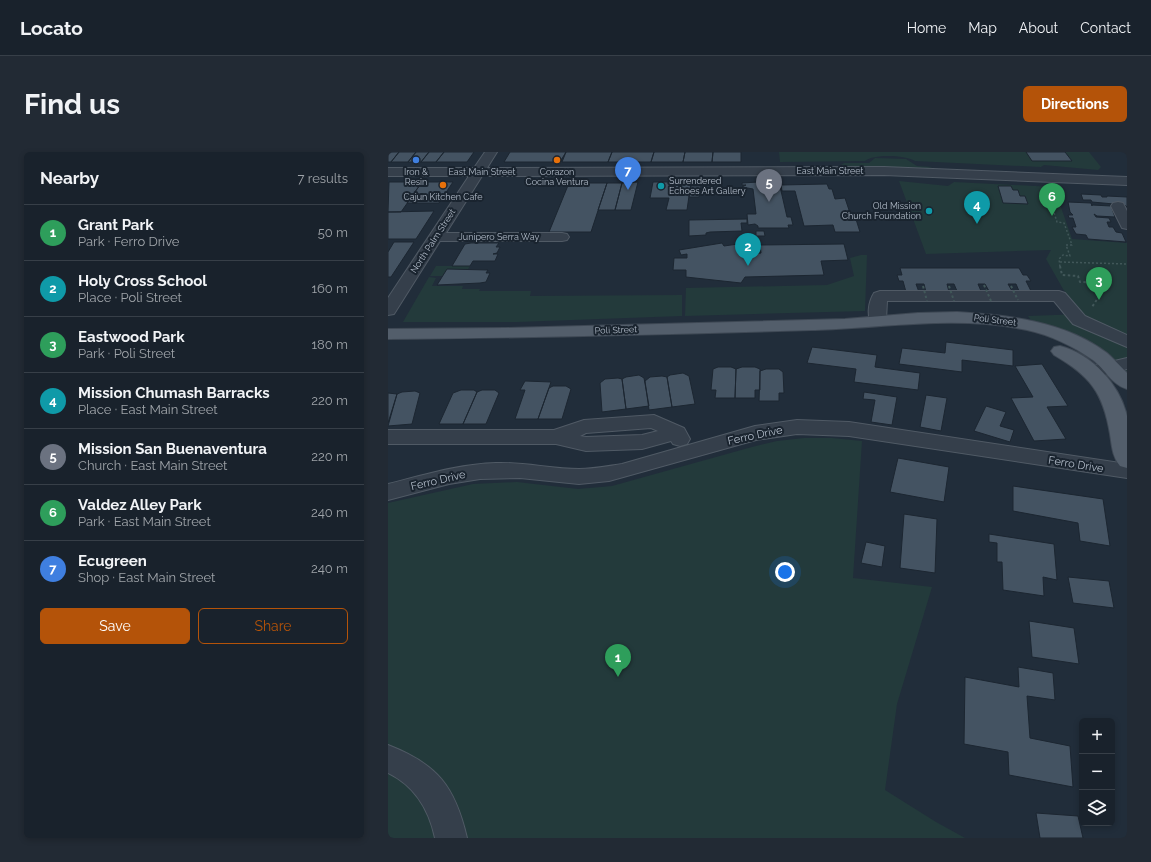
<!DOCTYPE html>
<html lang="en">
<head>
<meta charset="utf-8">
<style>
	:root { --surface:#19222c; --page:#222a34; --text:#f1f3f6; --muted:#9fa4a9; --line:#373f48; --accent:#b45309 }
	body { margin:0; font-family:Raleway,sans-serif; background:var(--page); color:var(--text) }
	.controls { position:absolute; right:12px; bottom:12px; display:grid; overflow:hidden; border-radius:6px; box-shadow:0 2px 6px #0003 }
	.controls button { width:36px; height:36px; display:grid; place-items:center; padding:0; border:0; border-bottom:1px solid var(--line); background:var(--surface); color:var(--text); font:20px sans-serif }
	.you { position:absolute; left:397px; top:420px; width:14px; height:14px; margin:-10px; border:3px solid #fff; border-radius:50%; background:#1a73e8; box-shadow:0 0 0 6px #1a73e833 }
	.badge { display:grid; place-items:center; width:26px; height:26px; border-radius:50%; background:var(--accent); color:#fff; font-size:13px; font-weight:700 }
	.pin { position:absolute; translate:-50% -33px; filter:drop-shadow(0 1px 2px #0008) }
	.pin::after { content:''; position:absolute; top:21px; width:14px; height:12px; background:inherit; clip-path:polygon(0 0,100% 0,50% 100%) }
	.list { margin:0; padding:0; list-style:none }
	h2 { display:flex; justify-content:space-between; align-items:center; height:52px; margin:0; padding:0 16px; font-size:17px }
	h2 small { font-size:13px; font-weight:400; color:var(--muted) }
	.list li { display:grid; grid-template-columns:26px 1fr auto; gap:12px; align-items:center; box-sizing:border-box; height:56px; padding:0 16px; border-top:1px solid var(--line) }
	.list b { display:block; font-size:15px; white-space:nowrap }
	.list p { margin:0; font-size:13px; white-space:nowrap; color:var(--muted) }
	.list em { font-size:13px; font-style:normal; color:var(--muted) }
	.actions { display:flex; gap:8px; padding:12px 16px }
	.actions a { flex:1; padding:9px 0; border:1px solid var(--accent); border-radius:6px; text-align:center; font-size:14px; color:var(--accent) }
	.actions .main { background:var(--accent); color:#fff }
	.icon { flex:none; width:22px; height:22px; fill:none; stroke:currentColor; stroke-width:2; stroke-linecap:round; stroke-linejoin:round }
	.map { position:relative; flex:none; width:739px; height:686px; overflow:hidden; border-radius:6px }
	header { display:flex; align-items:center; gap:24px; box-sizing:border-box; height:56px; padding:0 20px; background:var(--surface); border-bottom:1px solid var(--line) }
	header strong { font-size:19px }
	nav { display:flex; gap:22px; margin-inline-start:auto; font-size:14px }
	.intro { display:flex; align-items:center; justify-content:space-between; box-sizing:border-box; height:96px; padding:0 24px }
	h1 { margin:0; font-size:28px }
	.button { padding:10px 18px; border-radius:6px; background:var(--accent); color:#fff; font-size:14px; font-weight:700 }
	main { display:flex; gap:24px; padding:0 24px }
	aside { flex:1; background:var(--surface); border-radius:6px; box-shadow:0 2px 6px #0003 }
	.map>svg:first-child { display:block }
	.green { fill:#233a3b }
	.building { fill:#445362; stroke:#1c2631 }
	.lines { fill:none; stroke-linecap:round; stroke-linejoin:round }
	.minor-casing { stroke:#505a65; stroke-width:2 }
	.major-casing { stroke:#3e4854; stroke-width:2 }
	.path-far1 { stroke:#415759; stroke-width:1.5; stroke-dasharray:2 2; stroke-linecap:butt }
	.path { stroke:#415759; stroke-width:2; stroke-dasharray:2.5 2.5; stroke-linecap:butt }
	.minor { fill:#353f4b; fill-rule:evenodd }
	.major { fill:#535e6b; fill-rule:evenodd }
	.path-bridge { stroke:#415759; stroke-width:2; stroke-dasharray:2.5 2.5; stroke-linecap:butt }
	.shop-dot { fill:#3f7fe0; stroke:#1a242f; stroke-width:1.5 }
	.food-dot { fill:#e8710a; stroke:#1a242f; stroke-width:1.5 }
	.culture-dot { fill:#0f9aa8; stroke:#1a242f; stroke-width:1.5 }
	.labels { text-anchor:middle; stroke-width:4; stroke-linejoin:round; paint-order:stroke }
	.far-street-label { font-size:9px; fill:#b0bac7; stroke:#1a242f }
	.far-poi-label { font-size:9px; fill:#b0bac7; stroke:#1a242f }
	.street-label { font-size:11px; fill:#b0bac7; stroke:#1a242f }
</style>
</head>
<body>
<header>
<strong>Locato</strong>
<nav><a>Home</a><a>Map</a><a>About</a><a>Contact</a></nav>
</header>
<div class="intro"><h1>Find us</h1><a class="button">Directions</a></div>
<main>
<aside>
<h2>Nearby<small>7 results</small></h2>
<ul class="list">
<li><span class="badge" style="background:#2e9e5b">1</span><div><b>Grant Park</b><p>Park · Ferro Drive</p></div><em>50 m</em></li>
<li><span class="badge" style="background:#0f9aa8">2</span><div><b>Holy Cross School</b><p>Place · Poli Street</p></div><em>160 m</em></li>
<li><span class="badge" style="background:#2e9e5b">3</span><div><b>Eastwood Park</b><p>Park · Poli Street</p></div><em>180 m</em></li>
<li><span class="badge" style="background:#0f9aa8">4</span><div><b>Mission Chumash Barracks</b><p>Place · East Main Street</p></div><em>220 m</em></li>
<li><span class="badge" style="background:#6b7280">5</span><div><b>Mission San Buenaventura</b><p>Church · East Main Street</p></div><em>220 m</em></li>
<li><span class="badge" style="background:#2e9e5b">6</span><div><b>Valdez Alley Park</b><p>Park · East Main Street</p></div><em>240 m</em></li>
<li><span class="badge" style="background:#3f7fe0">7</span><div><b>Ecugreen</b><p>Shop · East Main Street</p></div><em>240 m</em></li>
</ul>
<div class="actions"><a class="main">Save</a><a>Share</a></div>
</aside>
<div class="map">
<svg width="739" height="686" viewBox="0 0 739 686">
	<rect width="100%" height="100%" fill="#212d3a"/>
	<path class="green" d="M391,0H701L713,15L710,18L656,13L653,15L527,9C516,3 486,2 477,9L392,10Z
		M487,6L518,7L529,14L545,15L540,16L467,15L453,13L456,11H481Z
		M511,29L560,34L566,30L666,35L684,87L739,91V231L728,219L648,175L640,164L694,162L675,137L658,107L663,98L538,102Z
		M473,103H479L477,159L297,164L298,136L439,133L466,124L462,106Z
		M48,114H82L80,117H59L55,124H42Z
		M41,125L48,126L44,134H75L74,137H92L91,139H143L142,144L294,143V164L129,170H15Z
		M416,286H444L474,289L465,426L544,435L509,552L497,638L548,670L577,686H0V351L85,332L129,330L190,337L224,334L364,295L389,289Z"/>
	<path class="building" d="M0,0H11L3,10H0Z
		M11,0H28L20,10H3Z
		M28,0H41L33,10H20Z
		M41,0H56L48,10H33Z
		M56,0H86L79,10H48Z
		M122,0H178L172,10H116Z
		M178,0H224L220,10H174Z
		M224,0H266L263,10H220Z
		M266,0H297L295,10H263Z
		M297,0H325L324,10H295Z
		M325,0H353V10H324Z
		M638,0H677L684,9H644Z
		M1,30H34L13,60H0Z
		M34,30H65L51,51H19Z
		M250,30L243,58H227L234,31Z
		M265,30H303L299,58H278L281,46H262Z
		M370,30L371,33L386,32V30H391L399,65H403L405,73H400L401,76H370V74L367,72L360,73L359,62H368L365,37L354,35L358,33H354V31Z
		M181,31H219L203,80H161Z
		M219,31H234L227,58H210Z
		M439,32L441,37H444L447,47L457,46L463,64H467L472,80H447L445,73L416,74L407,39H394L393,33Z
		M303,34H313L311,45H301Z
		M610,34H623L625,38H630L632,44H637L640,52L615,51Z
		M693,42L713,43L714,45H719V44L739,45V55L737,53L704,50L703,48H695Z
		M680,50L703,51L704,54V53L723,54L727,65L709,64L706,62L708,65L721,66L723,70H719L721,75H725L728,80L734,81L738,90L700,87L698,83L688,82L684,75H688L685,66H681L680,63H685L682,60Z
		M46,59L28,87H0V60Z
		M359,67V71H353L354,79L322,80L318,81V83L301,84V68Z
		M368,79H376L377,84H368Z
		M6,90H26L3,125H0V100Z
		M83,91H111L108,95H112L109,101L105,102H110L107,109H85L82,114H64L77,92Z
		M334,91L336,94L350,92L357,103L373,101L372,93L456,92L460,108L433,109L436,123L357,125L353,131L298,125V118H285L286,106H299V102L293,103L291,98Z
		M512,116H631L635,123H639L643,129H638L643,139H631L628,132H620L624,139H601L597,132H590L593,139H569L566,132H559L561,140H538L536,132H528L531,140H518L515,129H511L509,123H514Z
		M59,117L100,118L98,121H102L98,130L92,131L49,133Z
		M558,190L625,198V214L574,208V220L511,212L514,196L557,201Z
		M424,195L489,203L487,215L532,221L530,238L466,230L468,217L419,211Z
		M654,212L680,254L659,255L678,287L646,289L623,246L645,245L627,214Z
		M330,215H343L348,217L347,246H327L328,238H323L325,217Z
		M354,215H367L372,217V238H367V246H347L348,217Z
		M378,217H391L395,220L396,241H391V249H371L372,219Z
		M295,221L301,224L307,252L284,255L279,225L282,223Z
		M251,223L256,226L261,254L238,257L234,227L238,225Z
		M274,224L279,225L284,255L261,258L257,229L262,225Z
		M230,226L234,227L238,257L214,260L212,231L217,227Z
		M137,229L163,230L150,267H127L137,238H132Z
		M165,234H178L183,237L174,267H150L161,236Z
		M73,238H86L89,240L75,272H51L65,241Z
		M94,238H107L111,241L98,272H75L89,240Z
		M27,239L32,241L24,272L0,274L9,242L14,240Z
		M476,240L509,245L504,273L483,270L487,248L475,247Z
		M0,241L9,242L0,271Z
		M538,243L559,246L553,279L532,275Z
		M598,254L618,260L612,274L626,278L622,290L586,279Z
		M510,306L561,315L556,350L502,340Z
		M625,334L715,347L722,394L692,389L690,371L625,359Z
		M516,362L549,367L547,421L512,416Z
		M601,382L666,392L669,428L655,425L656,444L615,438L614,410H609V391L601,390Z
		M478,390L497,394L494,415L473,411Z
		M680,425L721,429L726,456L685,451Z
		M641,469L686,476L691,512L644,505Z
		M630,515L665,521L667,548L639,544L642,586L682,594L685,635L621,623L620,600L576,592L577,525L631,535Z
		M648,661L690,664L695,686H652Z"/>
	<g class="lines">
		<g class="minor-casing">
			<path id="minor" d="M97,0H109L99,16L496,15L739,25V33L496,23L94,24L58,81H174L179,82L181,85L179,88L174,89H52L6,162L0,163V146L81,24H0V16H86Z
				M730,50L735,51L739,59V77L734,76L723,54L725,51Z
				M492,139H671L677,141L697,164L739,183V195L685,172L666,149H499L498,168L496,172L490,173L484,172C478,163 481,149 486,141Z
				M739,206V217L704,226L697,224L695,220L697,216Z
				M266,263L296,276L302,287L299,292L292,294L285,292L283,289L254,297L198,299L168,292H0V278H166L196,268ZM263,276L270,279L254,283L198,285L192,284L198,281Z
				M409,268L461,270L739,312V326L461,284L409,282L368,288L221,329L191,332L132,326L92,327L61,332L0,348V332C36,323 72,312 108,311C136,310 163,317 191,317C206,317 220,314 234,312L367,274Z
				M0,593C49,612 67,634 79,686H47C41,658 27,634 0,621Z"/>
		</g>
		<g class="major-casing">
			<path id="major" d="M569,160C620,163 677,169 719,201C726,207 732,214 739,221V237C724,233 717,217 705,208C685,194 662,183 639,178C568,163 498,176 427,178C284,182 142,186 0,187V177L117,176L457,167L530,161Z
				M672,194C704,202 732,233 739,264C739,280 739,300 739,316L732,314C724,304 724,294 722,282C715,240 702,224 666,203L663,199L666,195Z"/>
		</g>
		<path class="path-far1" d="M659,41L660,45L666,46L668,52L663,51L669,70L676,71L684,93H678L682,104L675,103L671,107L672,115
			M672,110L739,112"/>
		<path class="path" d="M672,114L674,123L690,124L692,130L720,131L704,155"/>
		<use href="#minor" class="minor"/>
		<use href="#major" class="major"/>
		<path class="path-bridge" d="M596,133L603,149
			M535,134L539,149
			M561,134L566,149
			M623,134L630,148"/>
	</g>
	<circle class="shop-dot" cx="28" cy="8" r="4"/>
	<g class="food-dot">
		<circle cx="169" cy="8" r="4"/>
		<circle cx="55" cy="33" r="4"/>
	</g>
	<g class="culture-dot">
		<circle cx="273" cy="34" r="4"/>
		<circle cx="541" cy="59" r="4"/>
	</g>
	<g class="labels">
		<g class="far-street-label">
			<text x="442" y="22">East Main Street</text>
			<text x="94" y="23">East Main Street</text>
			<text x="111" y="88">Junipero Serra Way</text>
			<text transform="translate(45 89) rotate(-57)" y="3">North Palm Street</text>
			<text transform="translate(607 168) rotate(7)" y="3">Poli Street</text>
			<text transform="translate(228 178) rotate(-2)" y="3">Poli Street</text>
		</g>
		<g class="far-poi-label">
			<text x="28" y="23">Iron &amp;<tspan x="28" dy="10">Resin</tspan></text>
			<text x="169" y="23">Corazon<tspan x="169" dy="10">Cocina Ventura</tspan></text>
			<text x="281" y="32" text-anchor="start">Surrendered<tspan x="281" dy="10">Echoes Art Gallery</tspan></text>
			<text x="55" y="48">Cajun Kitchen Cafe</text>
			<text x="533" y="57" text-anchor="end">Old Mission<tspan x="533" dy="10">Church Foundation</tspan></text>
		</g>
		<g class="street-label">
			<text transform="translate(367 283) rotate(-12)" y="4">Ferro Drive</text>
			<text transform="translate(688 312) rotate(9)" y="4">Ferro Drive</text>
			<text transform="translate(50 328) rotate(-13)" y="4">Ferro Drive</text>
		</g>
	</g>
</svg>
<div class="controls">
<button>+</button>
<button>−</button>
<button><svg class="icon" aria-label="layers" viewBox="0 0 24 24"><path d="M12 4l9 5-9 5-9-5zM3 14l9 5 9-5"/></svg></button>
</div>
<div class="you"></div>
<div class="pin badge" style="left:230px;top:525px;background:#2e9e5b">1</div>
<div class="pin badge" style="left:360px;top:114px;background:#0f9aa8">2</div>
<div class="pin badge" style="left:711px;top:148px;background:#2e9e5b">3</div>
<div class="pin badge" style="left:589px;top:72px;background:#0f9aa8">4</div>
<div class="pin badge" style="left:381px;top:50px;background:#6b7280">5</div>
<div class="pin badge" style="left:664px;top:64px;background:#2e9e5b">6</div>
<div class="pin badge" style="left:240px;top:38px;background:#3f7fe0">7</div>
</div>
</main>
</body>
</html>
